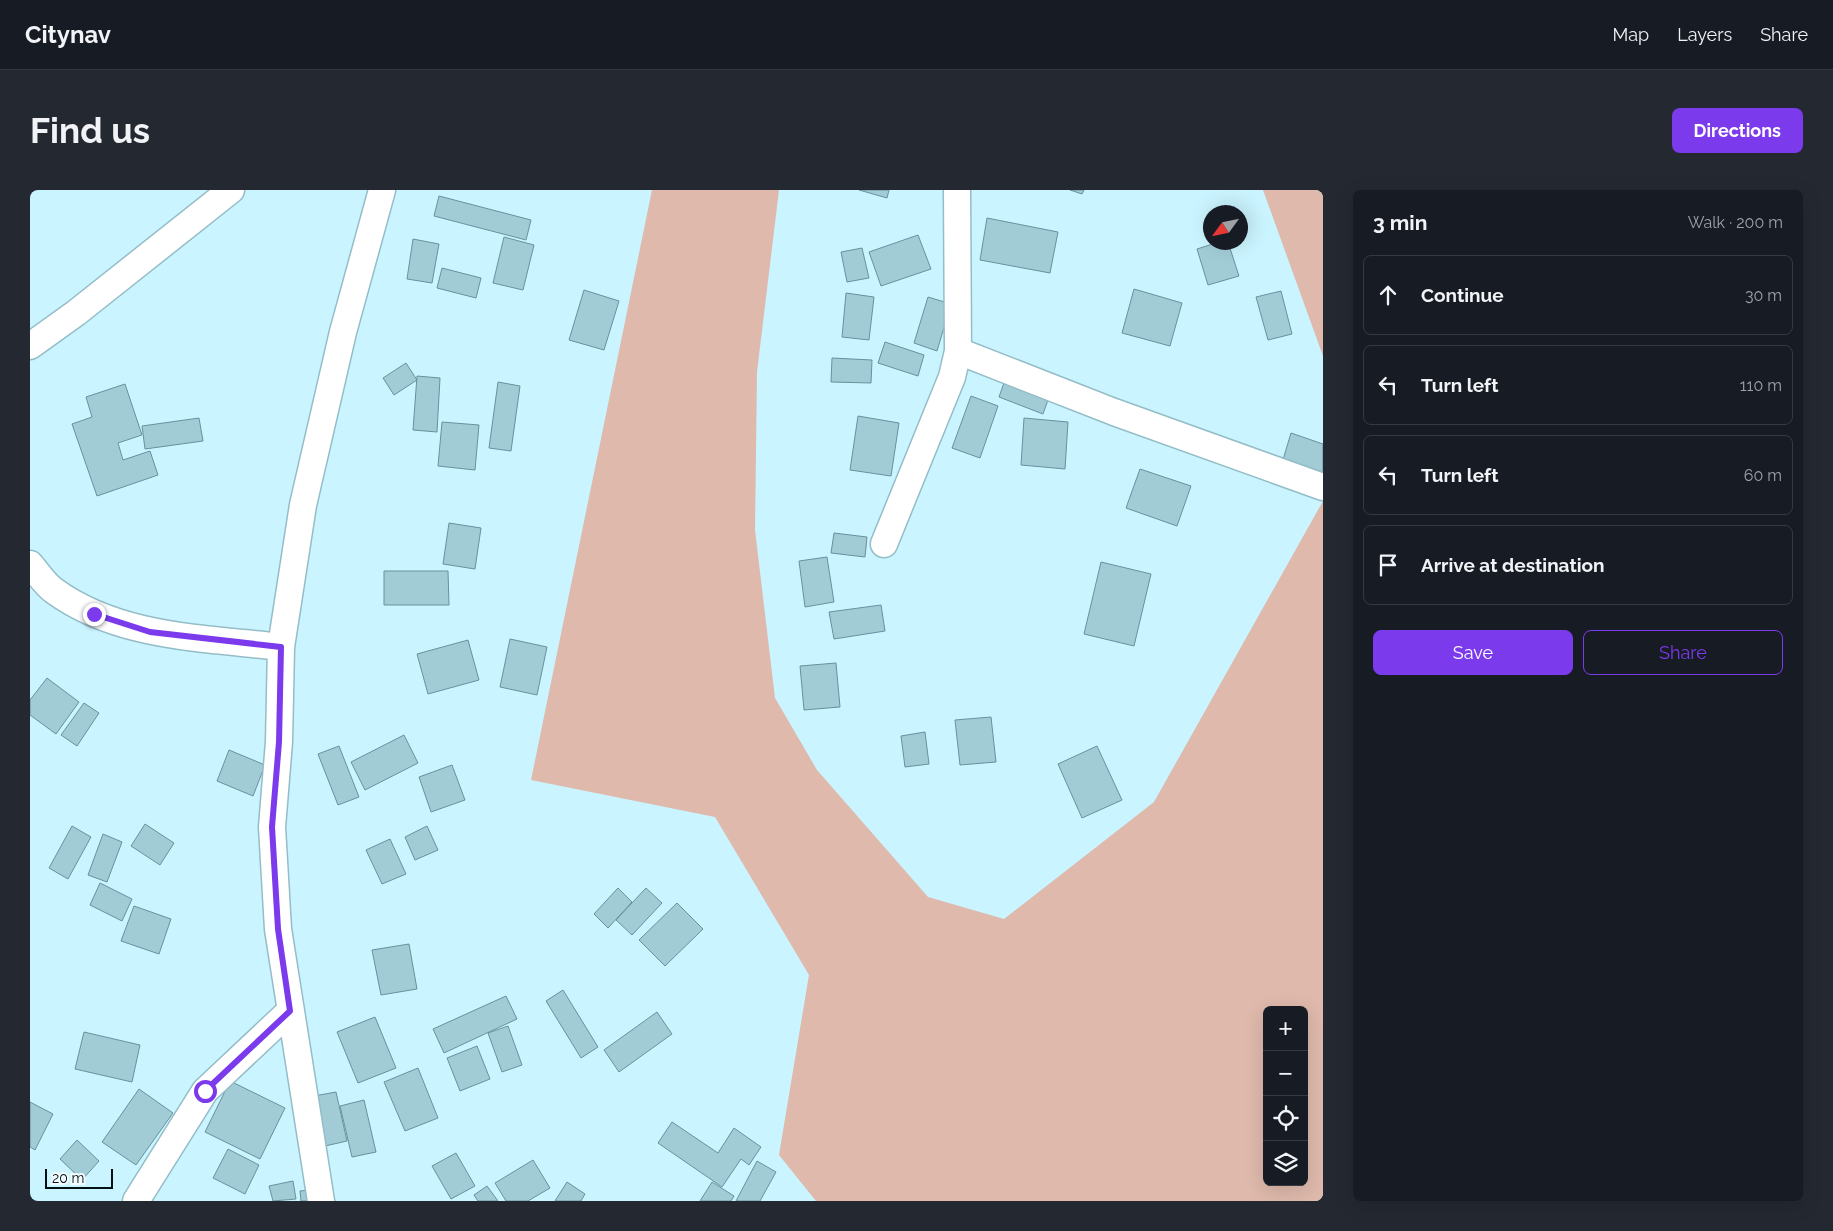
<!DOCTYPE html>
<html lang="en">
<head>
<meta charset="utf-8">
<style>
	:root { --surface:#171b24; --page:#242831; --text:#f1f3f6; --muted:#9ea1a6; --line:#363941; --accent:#7c3aed }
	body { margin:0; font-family:Raleway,sans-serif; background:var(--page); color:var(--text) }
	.controls { position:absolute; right:15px; bottom:15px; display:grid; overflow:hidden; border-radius:8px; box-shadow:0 5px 20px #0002 }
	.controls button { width:45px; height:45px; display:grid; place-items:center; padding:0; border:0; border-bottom:1px solid var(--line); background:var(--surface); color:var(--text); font:25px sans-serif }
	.compass { position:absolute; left:1173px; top:15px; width:45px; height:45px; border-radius:50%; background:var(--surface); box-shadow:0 5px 20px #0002; rotate:237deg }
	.scale { position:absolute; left:15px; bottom:12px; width:68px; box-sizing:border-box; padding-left:5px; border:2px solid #020f13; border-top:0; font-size:14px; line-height:18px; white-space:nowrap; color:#020f13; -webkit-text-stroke:4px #f2fbfd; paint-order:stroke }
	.stop { position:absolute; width:15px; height:15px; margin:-11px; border:4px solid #7c3aed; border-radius:50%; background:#fff }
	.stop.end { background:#7c3aed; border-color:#fff; box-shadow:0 1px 5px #0008 }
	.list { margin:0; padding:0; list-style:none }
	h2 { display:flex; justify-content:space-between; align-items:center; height:65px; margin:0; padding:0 20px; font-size:21px }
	h2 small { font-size:16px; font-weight:400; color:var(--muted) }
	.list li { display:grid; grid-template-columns:32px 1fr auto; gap:15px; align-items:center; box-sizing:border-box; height:80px; margin:0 10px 10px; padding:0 10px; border:1px solid var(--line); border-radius:8px }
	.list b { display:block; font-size:19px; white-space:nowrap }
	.list em { font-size:16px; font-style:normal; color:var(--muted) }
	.actions { display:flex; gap:10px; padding:15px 20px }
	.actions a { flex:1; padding:11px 0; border:1px solid var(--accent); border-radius:8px; text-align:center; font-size:18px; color:var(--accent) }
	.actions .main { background:var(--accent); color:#fff }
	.icon { flex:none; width:28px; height:28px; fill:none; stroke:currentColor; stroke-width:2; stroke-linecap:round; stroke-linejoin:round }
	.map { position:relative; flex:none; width:1293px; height:1011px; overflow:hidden; border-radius:8px }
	header { display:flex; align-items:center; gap:30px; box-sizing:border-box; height:70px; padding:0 25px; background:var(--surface); border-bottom:1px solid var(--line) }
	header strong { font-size:24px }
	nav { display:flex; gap:28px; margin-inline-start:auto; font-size:18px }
	.intro { display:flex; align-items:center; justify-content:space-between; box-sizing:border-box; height:120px; padding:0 30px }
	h1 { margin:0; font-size:35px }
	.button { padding:12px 22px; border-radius:8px; background:var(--accent); color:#fff; font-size:18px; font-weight:700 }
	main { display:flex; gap:30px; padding:0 30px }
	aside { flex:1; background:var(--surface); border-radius:8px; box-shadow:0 5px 20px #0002 }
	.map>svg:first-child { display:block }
	.green { fill:#deb9ac; fill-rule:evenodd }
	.building { fill:#a1cbd5; stroke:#6a919b }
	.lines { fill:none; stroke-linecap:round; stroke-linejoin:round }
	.minor-casing { stroke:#94bdc7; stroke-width:29 }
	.minor { stroke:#fff; stroke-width:26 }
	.route { stroke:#7c3aed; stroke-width:6 }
</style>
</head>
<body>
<header>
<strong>Citynav</strong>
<nav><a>Map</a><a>Layers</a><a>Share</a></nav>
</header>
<div class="intro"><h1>Find us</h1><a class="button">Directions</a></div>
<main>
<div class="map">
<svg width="1293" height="1011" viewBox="0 0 1293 1011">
	<rect width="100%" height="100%" fill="#caf4ff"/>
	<path class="green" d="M622,0H749L727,182L725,340L745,508L787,580L898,707L974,729L1124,612L1293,311V1011H786L749,965L779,785L685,627L501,590ZM1237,820H1274V992H1237Z
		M1233,0H1293V166Z"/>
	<path class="building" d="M829,0H859L857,8Z
		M1040,0H1054L1052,4Z
		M409,6L501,30L496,50L404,26Z
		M957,28L1028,42L1020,83L950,70Z
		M888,45L901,79L851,96L839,62Z
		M474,47L504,55L493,100L463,93Z
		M383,49L409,54L402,93L377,89Z
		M1189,52H1198L1209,86L1178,95L1167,59Z
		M832,58L839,88L817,92L811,62Z
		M412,78L451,88L446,108L407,98Z
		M1104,99L1152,113L1140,156L1092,143Z
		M554,100L589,111L574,160L539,150Z
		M1251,101L1262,144L1238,150L1226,107Z
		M816,103L844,107L839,150L812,147Z
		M898,107L921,114L907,161L884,153Z
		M855,152L894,165L888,186L848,173Z
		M802,168L842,170L841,193L801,192Z
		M376,173L387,190L364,205L353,188Z
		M387,186L410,188L407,242L383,240Z
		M975,190L1019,207L1013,224L969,207Z
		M468,192L490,196L481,261L459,258Z
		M95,194L112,245L88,253L93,270L120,261L128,285L67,306L42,234L62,227L56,207Z
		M941,206L968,216L950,268L922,258Z
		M828,226L869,233L861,286L820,280Z
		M169,228L173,251L115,259L112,236Z
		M994,228L1038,232L1035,279L991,275Z
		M412,232L449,235L445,280L408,276Z
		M1261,243L1293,254V287L1252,273Z
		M1110,279L1161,296L1147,336L1096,318Z
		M419,333L451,338L445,379L413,374Z
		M804,343L837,347L835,367L801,363Z
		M797,367L804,412L775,417L769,371Z
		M1071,372L1121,384L1104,456L1054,444Z
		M354,381H418L419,415H354Z
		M851,415L855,441L804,449L799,422Z
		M480,449L517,457L507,505L470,497Z
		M438,450L449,490L398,504L387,464Z
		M806,473L810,517L774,520L770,476Z
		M17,488L49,512L26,544L0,525V510Z
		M54,513L69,523L47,556L31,545Z
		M961,527L966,572L930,575L925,530Z
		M895,542L899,574L875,577L871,546Z
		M374,545L388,573L335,600L321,572Z
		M309,556L329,607L308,615L288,564Z
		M1067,556L1092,610L1052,628L1028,574Z
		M199,560L235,575L223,606L187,591Z
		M422,575L435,610L401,622L389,587Z
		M115,634L144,653L130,675L101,656Z
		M42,636L61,647L38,689L19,678Z
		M397,636L408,660L385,670L375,647Z
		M73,644L92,652L77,692L58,685Z
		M360,649L376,684L352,694L336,660Z
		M70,693L102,709L92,731L60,715Z
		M588,698L602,712L578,738L564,724Z
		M616,698L632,713L602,745L586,730Z
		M647,713L673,739L635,776L609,750Z
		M104,716L141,729L129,764L91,751Z
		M379,754L387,799L351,805L342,760Z
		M533,800L568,857L551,868L516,811Z
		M476,806L487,829L414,863L403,839Z
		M627,822L642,844L589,882L574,860Z
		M345,827L366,878L328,893L307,842Z
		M478,836L492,875L472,882L458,843Z
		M54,842L110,855L102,892L45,879Z
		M447,856L460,889L430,901L417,868Z
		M388,878L408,928L375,941L354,892Z
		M200,891L255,918L230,969L175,942Z
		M109,899L143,923L106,975L72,952Z
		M306,902L317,951L295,956L284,906Z
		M334,910L346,962L322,967L310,916Z
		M0,912L23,924L5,960L0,957Z
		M642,932L688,963L704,938L731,957L719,975L711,969L692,997L628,953Z
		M47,950L69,971L52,990L30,969Z
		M198,959L229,975L215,1004L183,988Z
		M426,963L445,996L421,1009L402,976Z
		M503,970L520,998L498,1011H476L465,993Z
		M727,971L746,982L730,1011H706Z
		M263,991L266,1009L243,1011L239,996Z
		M537,992L555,1004L551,1011H525Z
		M682,992L704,1006L701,1011H670Z
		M457,996L468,1011H448L444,1005Z
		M280,1000L281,1011H271L270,1001Z"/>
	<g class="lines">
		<g class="minor-casing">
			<path id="minor" d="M0,156L46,123L201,0
				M928,161L1084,222L1293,297
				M854,354L922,187L928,161L927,0
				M0,374C7,382 14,393 23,400C88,448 174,448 251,457
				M106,1011L175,901L260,821
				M291,1011L248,739L242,637L249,552L251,457L273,315L313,142L352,0"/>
		</g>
		<use href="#minor" class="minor"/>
	</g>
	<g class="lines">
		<path class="route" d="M64,424L120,442L251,457L249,552L242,637L248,739L260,821L175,901"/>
	</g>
</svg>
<div class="controls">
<button>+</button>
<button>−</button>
<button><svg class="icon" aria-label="locate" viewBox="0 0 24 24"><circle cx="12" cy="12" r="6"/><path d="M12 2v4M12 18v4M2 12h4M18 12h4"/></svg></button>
<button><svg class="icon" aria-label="layers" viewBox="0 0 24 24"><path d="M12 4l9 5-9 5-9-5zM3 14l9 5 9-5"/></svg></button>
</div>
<svg class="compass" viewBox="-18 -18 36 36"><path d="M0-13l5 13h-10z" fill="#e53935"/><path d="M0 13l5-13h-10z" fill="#9ea1a6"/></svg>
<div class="scale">20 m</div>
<div class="stop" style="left:175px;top:901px"></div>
<div class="stop end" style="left:64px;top:424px"></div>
</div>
<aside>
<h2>3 min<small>Walk · 200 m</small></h2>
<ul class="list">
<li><svg class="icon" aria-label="ahead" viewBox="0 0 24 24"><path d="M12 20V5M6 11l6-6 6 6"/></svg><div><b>Continue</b></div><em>30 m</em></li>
<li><svg class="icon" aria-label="left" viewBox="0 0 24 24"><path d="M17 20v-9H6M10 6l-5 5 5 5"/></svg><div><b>Turn left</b></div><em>110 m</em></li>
<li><svg class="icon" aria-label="left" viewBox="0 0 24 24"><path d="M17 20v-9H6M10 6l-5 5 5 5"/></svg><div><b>Turn left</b></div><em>60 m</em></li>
<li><svg class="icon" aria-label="arrive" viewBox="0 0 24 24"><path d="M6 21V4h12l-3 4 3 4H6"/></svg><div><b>Arrive at destination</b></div></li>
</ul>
<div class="actions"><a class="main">Save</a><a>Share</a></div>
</aside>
</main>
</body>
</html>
